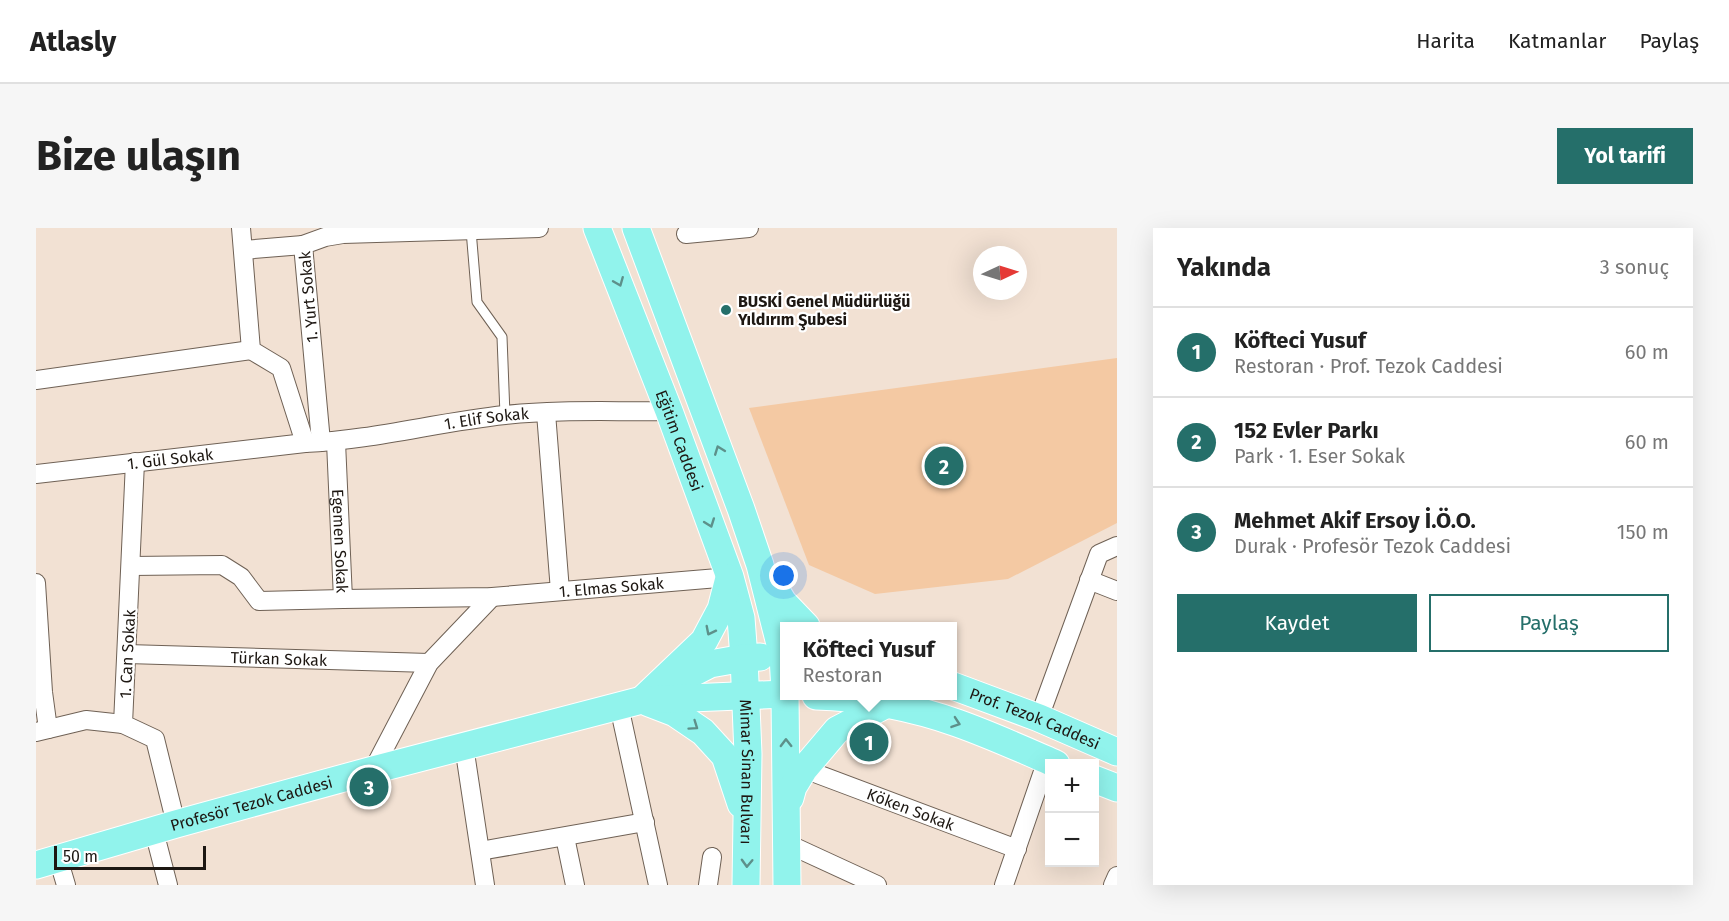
<!DOCTYPE html>
<html lang="tr">
<head>
<meta charset="utf-8">
<style>
	:root { --surface:#fff; --page:#f6f6f6; --text:#222; --muted:#767676; --line:#e0e0e0; --accent:#256f6a }
	body { margin:0; font-family:"Fira Sans",sans-serif; background:var(--page); color:var(--text) }
	.controls { position:absolute; right:18px; bottom:18px; display:grid; overflow:hidden; border-radius:0px; box-shadow:0 6px 24px #0002 }
	.controls button { width:54px; height:54px; display:grid; place-items:center; padding:0; border:0; border-bottom:2px solid var(--line); background:var(--surface); color:var(--text); font:30px sans-serif }
	.compass { position:absolute; left:937px; top:18px; width:54px; height:54px; border-radius:50%; background:var(--surface); box-shadow:0 6px 24px #0002; rotate:86deg }
	.scale { position:absolute; left:18px; bottom:15px; width:152px; box-sizing:border-box; padding-left:6px; border:3px solid #1d1712; border-top:0; font-size:16px; line-height:21px; white-space:nowrap; color:#1d1712; -webkit-text-stroke:4px #fff; paint-order:stroke }
	.you { position:absolute; left:748px; top:348px; width:21px; height:21px; margin:-15px; border:4px solid #fff; border-radius:50%; background:#1a73e8; box-shadow:0 0 0 9px #1a73e833 }
	.badge { display:grid; place-items:center; width:39px; height:39px; border-radius:50%; background:var(--accent); color:#fff; font-size:20px; font-weight:700 }
	.pin { position:absolute; translate:-50% -50%; border:3px solid #fff; box-shadow:0 2px 6px #0006 }
	.popup { position:absolute; left:744px; top:394px; width:177px; height:78px; box-sizing:border-box; display:grid; place-content:center; border-radius:0px; background:var(--surface); filter:drop-shadow(0 2px 4px #0005); font-size:20px; white-space:nowrap; color:var(--muted) }
	.popup b { font-size:22px; color:var(--text) }
	.popup::after { content:''; position:absolute; left:50%; top:100%; margin-left:-12px; border:12px solid transparent; border-top-color:var(--surface) }
	.list { margin:0; padding:0; list-style:none }
	h2 { display:flex; justify-content:space-between; align-items:center; height:78px; margin:0; padding:0 24px; font-size:26px }
	h2 small { font-size:20px; font-weight:400; color:var(--muted) }
	.list li { display:grid; grid-template-columns:39px 1fr auto; gap:18px; align-items:center; box-sizing:border-box; height:90px; padding:0 24px; border-top:2px solid var(--line) }
	.list b { display:block; font-size:22px; white-space:nowrap }
	.list p { margin:0; font-size:20px; white-space:nowrap; color:var(--muted) }
	.list em { font-size:20px; font-style:normal; color:var(--muted) }
	.actions { display:flex; gap:12px; padding:18px 24px }
	.actions a { flex:1; padding:14px 0; border:2px solid var(--accent); border-radius:0px; text-align:center; font-size:21px; color:var(--accent) }
	.actions .main { background:var(--accent); color:#fff }
	.map { position:relative; flex:none; width:1081px; height:657px; overflow:hidden; border-radius:0px }
	header { display:flex; align-items:center; gap:36px; box-sizing:border-box; height:84px; padding:0 30px; background:var(--surface); border-bottom:2px solid var(--line) }
	header strong { font-size:28px }
	nav { display:flex; gap:33px; margin-inline-start:auto; font-size:21px }
	.intro { display:flex; align-items:center; justify-content:space-between; box-sizing:border-box; height:144px; padding:0 36px }
	h1 { margin:0; font-size:42px }
	.button { padding:15px 27px; border-radius:0px; background:var(--accent); color:#fff; font-size:21px; font-weight:700 }
	main { display:flex; gap:36px; padding:0 36px }
	aside { flex:1; background:var(--surface); border-radius:0px; box-shadow:0 6px 24px #0002 }
	.map>svg:first-child { display:block }
	.green { fill:#f4c9a3 }
	.lines { fill:none; stroke-linecap:round; stroke-linejoin:round }
	.lane-casing { stroke:#6f6155; stroke-width:11 }
	.street-casing { stroke:#6f6155; stroke-width:20 }
	.primary-casing { stroke:#fff; stroke-width:29 }
	.lane { stroke:#fff; stroke-width:9 }
	.street { stroke:#fff; stroke-width:18 }
	.primary { stroke:#91f3ec; stroke-width:27 }
	.oneway { stroke:#5d908a }
	.poi-dot { fill:#256f6a; stroke:#fff; stroke-width:2 }
	.labels { text-anchor:middle; stroke-width:4.5; stroke-linejoin:round; paint-order:stroke }
	.street-label { font-size:16px; fill:#1d1712; stroke:#fff }
	.poi-label { font-size:16px; font-weight:bold; fill:#1d1712; stroke:#fff; text-anchor:start }
</style>
</head>
<body>
<header>
<strong>Atlasly</strong>
<nav><a>Harita</a><a>Katmanlar</a><a>Paylaş</a></nav>
</header>
<div class="intro"><h1>Bize ulaşın</h1><a class="button">Yol tarifi</a></div>
<main>
<div class="map">
<svg width="1081" height="657" viewBox="0 0 1081 657">
	<rect width="100%" height="100%" fill="#f2e1d3"/>
	<path class="green" d="M1081,130V295L972,351L839,366L773,337L713,180Z"/>
	<g class="lines">
		<g class="lane-casing">
			<path id="lane" d="M435,2L441,74L466,109L469,187"/>
		</g>
		<g class="street-casing">
			<g id="street">
				<path d="M205,0L215,122L245,140L269,215"/>
				<path d="M650,6L713,0"/>
				<path d="M207,22L267,17"/>
				<path d="M0,152L215,122"/>
				<path d="M510,185L524,363"/>
				<path d="M285,214L267,17L289,9L307,6L503,0"/>
				<path id="s1" d="M300,214L307,371L456,369L694,349"/>
				<path d="M99,234L87,496L119,511L140,596"/>
				<path id="s2" d="M0,246L269,215C337,212 402,194 469,187C523,181 579,184 633,183"/>
				<path d="M95,338L186,337L205,349L223,373L307,371"/>
				<path d="M1053,352L1081,363"/>
				<path d="M0,355L7,464L12,501"/>
				<path id="s3" d="M91,426L393,435"/>
				<path d="M583,478L622,657"/>
				<path d="M1003,490L1063,326L1081,318"/>
				<path d="M0,504L50,492L87,496"/>
				<path d="M428,518L449,657"/>
				<path id="s4" d="M768,541L981,621"/>
				<path d="M337,542L393,435L456,369"/>
				<path d="M118,603L132,657"/>
				<path d="M529,609L539,657"/>
				<path d="M752,616L841,657"/>
				<path d="M444,623L609,594"/>
				<path d="M22,630L30,657"/>
				<path d="M672,657L676,629"/>
				<path d="M968,657L1011,532"/>
				<path d="M1077,657L1081,648"/>
			</g>
		</g>
		<g class="primary-casing">
			<g id="primary">
				<path id="s5" d="M561,0L633,183L694,349L705,390L708,430L712,526L710,657"/>
				<path d="M600,0L705,281L724,337L747,428L749,463"/>
				<path d="M734,353L747,374L770,398"/>
				<path d="M639,454L674,436L708,430L724,429"/>
				<path id="s6" d="M917,458L1003,490L1081,524"/>
				<path d="M749,468L751,657"/>
				<path d="M780,468C825,469 879,480 921,495C955,507 988,522 1020,536"/>
				<path d="M606,472L668,413L685,381L693,350"/>
				<path d="M613,475L639,485L667,504L689,528L705,576"/>
				<path d="M1058,551L1081,560"/>
				<path d="M754,570L757,559L768,541L801,502L849,477"/>
				<path id="s7" d="M0,637L140,596L337,542L606,472L749,466"/>
			</g>
		</g>
		<use href="#lane" class="lane"/>
		<use href="#street" class="street"/>
		<use href="#primary" class="primary"/>
	</g>
	<defs><path id="oneway-chevron" d="M-2-3.5L2.5 0L-2 3.5" fill="none" stroke-width="1.6" stroke-linecap="round" stroke-linejoin="round" transform="scale(1.5)"/></defs>
	<g class="oneway">
		<use href="#oneway-chevron" transform="translate(583 54) rotate(68)"/>
		<use href="#oneway-chevron" transform="translate(683 222) rotate(-111)"/>
		<use href="#oneway-chevron" transform="translate(674 295) rotate(70)"/>
		<use href="#oneway-chevron" transform="translate(674 403) rotate(117)"/>
		<use href="#oneway-chevron" transform="translate(920 495) rotate(19)"/>
		<use href="#oneway-chevron" transform="translate(658 498) rotate(35)"/>
		<use href="#oneway-chevron" transform="translate(750 515) rotate(-91)"/>
		<use href="#oneway-chevron" transform="translate(711 635) rotate(92)"/>
	</g>
	<circle class="poi-dot" cx="690" cy="82" r="6"/>
	<g class="labels">
		<g class="street-label">
			<text transform="translate(272 69) rotate(-95)" y="6">1. Yurt Sokak</text>
			<text dy="6" stroke="none"><textPath href="#s2" startOffset="454">1. Elif Sokak</textPath></text>
			<text dy="6" stroke="none"><textPath href="#s5" startOffset="228">Eğitim Caddesi</textPath></text>
			<text dy="6" stroke="none"><textPath href="#s2" startOffset="135">1. Gül Sokak</textPath></text>
			<text dy="6" stroke="none"><textPath href="#s1" startOffset="99">Egemen Sokak</textPath></text>
			<text dy="6" stroke="none"><textPath href="#s1" startOffset="426">1. Elmas Sokak</textPath></text>
			<text transform="translate(91 426) rotate(-87)" y="6">1. Can Sokak</text>
			<text dy="6" stroke="none"><textPath href="#s3" startOffset="152">Türkan Sokak</textPath></text>
			<text dy="6" stroke="none"><textPath href="#s6" startOffset="88">Prof. Tezok Caddesi</textPath></text>
			<text dy="6" stroke="none"><textPath href="#s5" startOffset="570">Mimar Sinan Bulvarı</textPath></text>
			<text dy="6" stroke="none"><textPath href="#s7" startOffset="224">Profesör Tezok Caddesi</textPath></text>
			<text dy="6" stroke="none"><textPath href="#s4" startOffset="114">Köken Sokak</textPath></text>
		</g>
		<g class="poi-label">
			<text x="702" y="79">BUSKİ Genel Müdürlüğü<tspan x="702" dy="18">Yıldırım Şubesi</tspan></text>
		</g>
	</g>
</svg>
<div class="controls">
<button>+</button>
<button>−</button>
</div>
<svg class="compass" viewBox="-18 -18 36 36"><path d="M0-13l5 13h-10z" fill="#e53935"/><path d="M0 13l5-13h-10z" fill="#767676"/></svg>
<div class="scale">50 m</div>
<div class="you"></div>
<div class="pin badge" style="left:833px;top:514px">1</div>
<div class="popup"><b>Köfteci Yusuf</b>Restoran</div>
<div class="pin badge" style="left:908px;top:238px">2</div>
<div class="pin badge" style="left:333px;top:559px">3</div>
</div>
<aside>
<h2>Yakında<small>3 sonuç</small></h2>
<ul class="list">
<li><span class="badge">1</span><div><b>Köfteci Yusuf</b><p>Restoran · Prof. Tezok Caddesi</p></div><em>60 m</em></li>
<li><span class="badge">2</span><div><b>152 Evler Parkı</b><p>Park · 1. Eser Sokak</p></div><em>60 m</em></li>
<li><span class="badge">3</span><div><b>Mehmet Akif Ersoy İ.Ö.O.</b><p>Durak · Profesör Tezok Caddesi</p></div><em>150 m</em></li>
</ul>
<div class="actions"><a class="main">Kaydet</a><a>Paylaş</a></div>
</aside>
</main>
</body>
</html>
